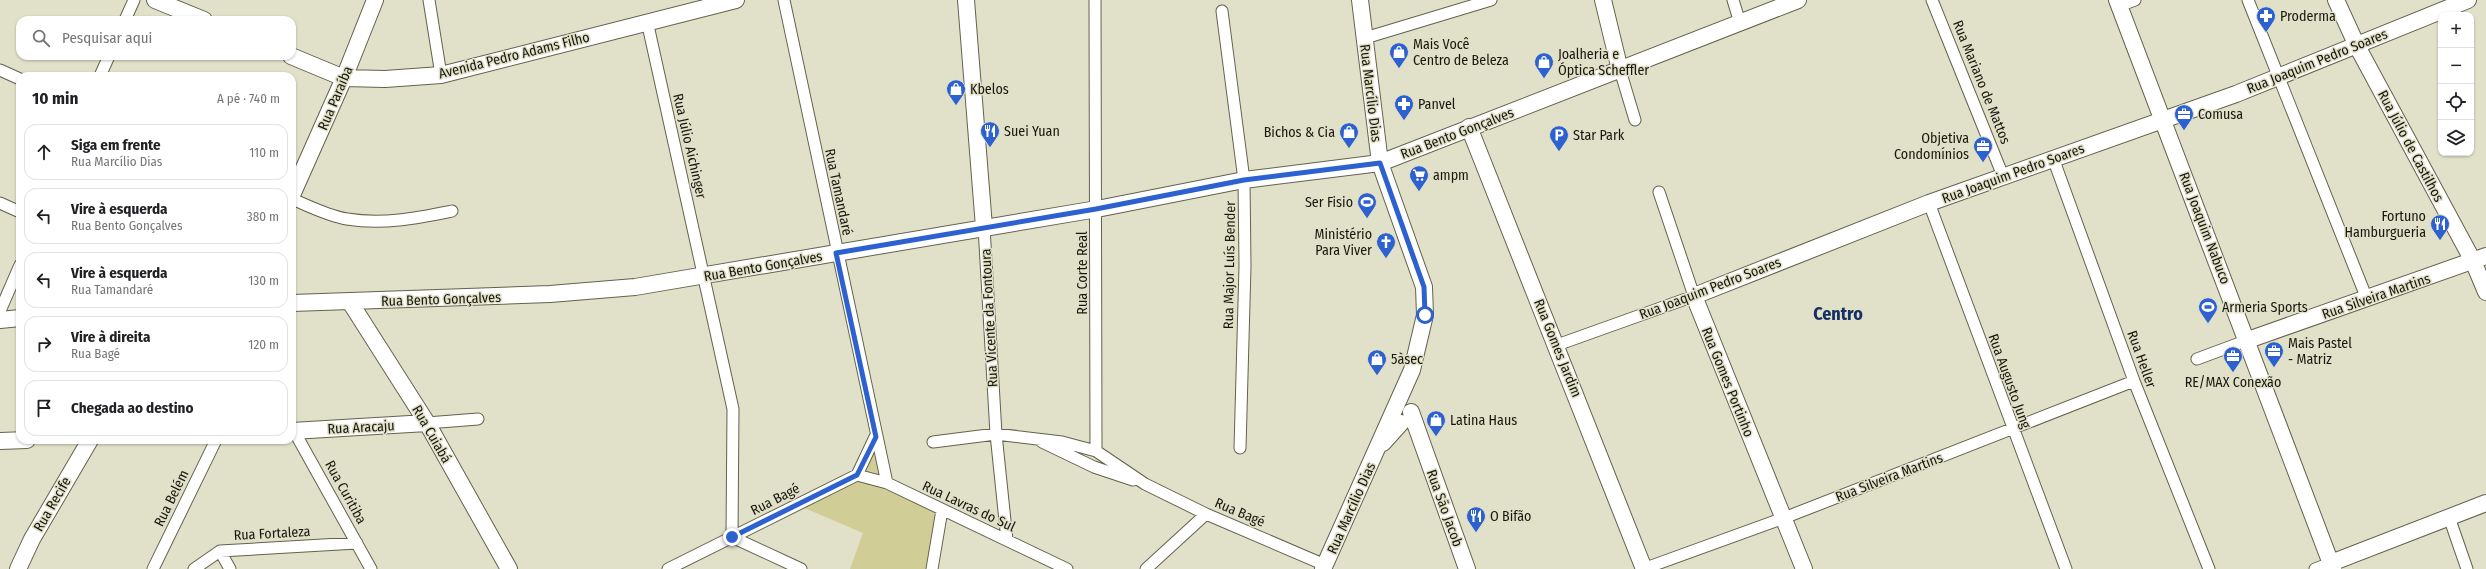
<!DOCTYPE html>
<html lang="pt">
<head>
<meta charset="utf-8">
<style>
	:root { --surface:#fff; --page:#f6f6f6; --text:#202124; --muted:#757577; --line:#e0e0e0 }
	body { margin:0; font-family:"Fira Sans Condensed",sans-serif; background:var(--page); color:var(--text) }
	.controls { position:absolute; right:12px; top:12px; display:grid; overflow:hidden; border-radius:8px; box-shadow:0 1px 3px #0004 }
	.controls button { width:36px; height:36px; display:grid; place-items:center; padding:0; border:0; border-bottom:1px solid var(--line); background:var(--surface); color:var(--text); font:20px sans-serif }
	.stop { position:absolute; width:12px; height:12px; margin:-9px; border:3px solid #2d61d0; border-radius:50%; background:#fff }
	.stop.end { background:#2d61d0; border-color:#fff; box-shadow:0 1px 4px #0008 }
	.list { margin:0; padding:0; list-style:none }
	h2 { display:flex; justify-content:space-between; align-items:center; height:52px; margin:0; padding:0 16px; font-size:17px }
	h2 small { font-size:13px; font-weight:400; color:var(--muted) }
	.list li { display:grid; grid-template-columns:26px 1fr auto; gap:12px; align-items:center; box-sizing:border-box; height:56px; margin:0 8px 8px; padding:0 8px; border:1px solid var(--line); border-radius:12px }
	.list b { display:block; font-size:15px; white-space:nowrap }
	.list p { margin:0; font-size:13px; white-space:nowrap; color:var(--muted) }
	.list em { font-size:13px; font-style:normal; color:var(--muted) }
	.icon { flex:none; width:22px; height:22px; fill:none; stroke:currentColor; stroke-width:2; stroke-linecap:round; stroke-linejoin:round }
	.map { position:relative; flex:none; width:2486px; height:569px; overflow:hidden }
	.search { position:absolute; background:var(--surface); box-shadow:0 1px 3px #0004; left:16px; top:16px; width:280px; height:44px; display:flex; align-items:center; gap:10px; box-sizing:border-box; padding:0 14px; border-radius:12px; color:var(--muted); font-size:15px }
	.panel { position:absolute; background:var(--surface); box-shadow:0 1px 3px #0004; left:16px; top:72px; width:280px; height:372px; border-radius:12px }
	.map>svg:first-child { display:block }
	.green { fill:#d1cd97 }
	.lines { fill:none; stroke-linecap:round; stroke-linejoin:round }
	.street-casing { stroke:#63624d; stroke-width:13 }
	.secondary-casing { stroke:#63624d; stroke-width:18 }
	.street { stroke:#fff; stroke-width:11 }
	.secondary { stroke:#fff; stroke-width:16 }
	.route { stroke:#2d61d0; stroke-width:5 }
	.labels { text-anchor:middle; stroke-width:3; stroke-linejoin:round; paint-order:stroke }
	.poi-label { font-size:14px; fill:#18170e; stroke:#e1e0c8; text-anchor:start }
	.street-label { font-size:14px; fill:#18170e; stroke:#e1e0c8 }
	.district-label { font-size:18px; font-weight:bold; fill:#163065; stroke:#e1e0c8 }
</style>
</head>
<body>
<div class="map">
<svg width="2486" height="569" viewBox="0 0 2486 569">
	<rect width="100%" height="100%" fill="#e1e0c8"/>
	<path class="green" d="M874,447L882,477L873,472L862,470Z
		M857,479L887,487L938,512L929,569H850L863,533L802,507Z"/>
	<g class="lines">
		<g class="street-casing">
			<path id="street" d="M429,0L441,75
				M784,0L887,483
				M1095,0L1096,451
				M1733,0L1740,23
				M1932,0L2003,176
				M2248,0L2367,299
				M2119,6L2135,0
				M1222,11L1244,180L1245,266L1240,448
				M125,20L134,0
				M647,21L733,409L732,537L801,569
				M1365,38L1491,0
				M0,70L20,79
				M1620,70L1635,120
				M100,76L109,56
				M2053,158L2134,381L2209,569
				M292,199C309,206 328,216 347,219C383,225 417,218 452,211
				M0,203L20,212
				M1929,203L2066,569
				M984,227L996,434L1007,540
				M0,311L20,265
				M1557,345L1694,296L1659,192
				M2197,359L2248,340
				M427,423L478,419
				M294,431L371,569
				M933,442L996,434L1062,442L1096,451L1145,484L1206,514L1325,565
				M1042,442L1094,467L1133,480
				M857,475L887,483L1067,569
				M2449,517L2467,569
				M220,551L230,569
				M153,569L216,440
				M194,569L220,551L357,543
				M668,569L857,475L875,437
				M932,569L942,510
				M1146,569L1206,514
				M1643,569L1784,518L2134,381
				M2315,569L2331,563"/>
		</g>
		<g class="secondary-casing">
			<path id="secondary" d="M155,0L204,20
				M966,0L984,227
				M1603,0L1620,70
				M2117,0L2333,569
				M2336,0L2357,46L2473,261L2486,292
				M291,56L344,78L385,79L441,75L736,0
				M1469,127L1644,569
				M292,195L344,78L375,0
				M350,302L427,423L509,569
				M292,303L550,294L635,287L1097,209L1244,180L1380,163L1798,0
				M0,320L20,318
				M2248,340L2486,256
				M1411,412L1467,569
				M292,431L427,423
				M0,441L27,440
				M1383,443L1401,423
				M2331,563L2486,503
				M18,569L32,539L90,440
				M1323,569L1412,370L1425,315L1424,287L1380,163L1360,0
				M1804,569L1694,296L1929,203L2236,94L2468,0"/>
		</g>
		<use href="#street" class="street"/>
		<use href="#secondary" class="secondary"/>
	</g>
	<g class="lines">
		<path class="route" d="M732,537L857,475L876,437L836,253L1096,209L1244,180L1380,163L1424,287L1425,315"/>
	</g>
	<defs>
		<g id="pharmacy-pin" transform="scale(1)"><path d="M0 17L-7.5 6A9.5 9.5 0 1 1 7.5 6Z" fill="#2d61d0" stroke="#e1e0c8"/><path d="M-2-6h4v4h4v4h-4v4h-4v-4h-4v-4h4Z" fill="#fff"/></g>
		<g id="shop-pin" transform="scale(1)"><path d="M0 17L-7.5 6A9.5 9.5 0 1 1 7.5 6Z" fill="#2d61d0" stroke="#e1e0c8"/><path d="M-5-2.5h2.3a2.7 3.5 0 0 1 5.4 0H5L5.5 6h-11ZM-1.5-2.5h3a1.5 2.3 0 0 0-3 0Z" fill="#fff"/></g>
		<g id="office-pin" transform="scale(1)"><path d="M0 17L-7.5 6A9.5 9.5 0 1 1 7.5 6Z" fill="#2d61d0" stroke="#e1e0c8"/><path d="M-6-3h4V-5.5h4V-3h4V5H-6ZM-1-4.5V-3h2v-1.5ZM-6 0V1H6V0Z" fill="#fff"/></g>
		<g id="restaurant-pin" transform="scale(1)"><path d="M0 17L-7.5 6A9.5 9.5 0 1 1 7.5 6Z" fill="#2d61d0" stroke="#e1e0c8"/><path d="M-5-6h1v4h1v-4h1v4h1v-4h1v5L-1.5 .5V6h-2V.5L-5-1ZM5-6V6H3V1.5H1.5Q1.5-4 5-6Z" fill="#fff"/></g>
		<g id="parking-pin" transform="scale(1)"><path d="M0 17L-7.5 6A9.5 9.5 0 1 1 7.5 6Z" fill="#2d61d0" stroke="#e1e0c8"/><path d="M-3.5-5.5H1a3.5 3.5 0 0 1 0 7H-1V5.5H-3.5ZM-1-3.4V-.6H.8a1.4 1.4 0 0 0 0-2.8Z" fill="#fff"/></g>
		<g id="supermarket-pin" transform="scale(1)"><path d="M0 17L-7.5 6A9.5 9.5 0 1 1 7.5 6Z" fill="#2d61d0" stroke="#e1e0c8"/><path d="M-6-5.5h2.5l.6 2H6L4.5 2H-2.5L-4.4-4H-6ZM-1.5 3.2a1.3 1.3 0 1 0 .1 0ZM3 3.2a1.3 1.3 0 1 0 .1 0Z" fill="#fff"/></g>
		<g id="stadium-pin" transform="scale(1)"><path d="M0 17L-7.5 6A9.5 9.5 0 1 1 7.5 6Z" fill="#2d61d0" stroke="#e1e0c8"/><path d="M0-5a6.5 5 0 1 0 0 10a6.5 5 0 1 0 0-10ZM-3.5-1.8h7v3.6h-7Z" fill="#fff"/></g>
		<g id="church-pin" transform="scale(1)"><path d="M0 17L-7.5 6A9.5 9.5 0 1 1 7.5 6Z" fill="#2d61d0" stroke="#e1e0c8"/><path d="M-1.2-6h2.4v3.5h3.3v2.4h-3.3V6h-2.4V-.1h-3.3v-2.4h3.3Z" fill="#fff"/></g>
	</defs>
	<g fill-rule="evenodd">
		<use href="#pharmacy-pin" x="2266" y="16"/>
		<use href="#shop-pin" x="1399" y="52"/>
		<use href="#shop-pin" x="1544" y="62"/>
		<use href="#shop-pin" x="956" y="89"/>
		<use href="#pharmacy-pin" x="1404" y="104"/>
		<use href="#office-pin" x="2184" y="114"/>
		<use href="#restaurant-pin" x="990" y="131"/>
		<use href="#shop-pin" x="1349" y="132"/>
		<use href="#parking-pin" x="1559" y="135"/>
		<use href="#office-pin" x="1983" y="146"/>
		<use href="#supermarket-pin" x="1419" y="175"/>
		<use href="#stadium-pin" x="1367" y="202"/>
		<use href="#restaurant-pin" x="2440" y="224"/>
		<use href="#church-pin" x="1386" y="242"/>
		<use href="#stadium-pin" x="2208" y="307"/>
		<use href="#office-pin" x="2274" y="351"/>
		<use href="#office-pin" x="2233" y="356"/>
		<use href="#shop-pin" x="1377" y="359"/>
		<use href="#shop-pin" x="1436" y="420"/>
		<use href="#restaurant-pin" x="1476" y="516"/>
	</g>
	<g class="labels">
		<g class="poi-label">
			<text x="2280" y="21">Proderma</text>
			<text x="1413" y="49">Mais Você<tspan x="1413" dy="16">Centro de Beleza</tspan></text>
			<text x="1558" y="59">Joalheria e<tspan x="1558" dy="16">Óptica Scheffler</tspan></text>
			<text x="970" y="94">Kbelos</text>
			<text x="1418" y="109">Panvel</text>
			<text x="2198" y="119">Comusa</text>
			<text x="1004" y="136">Suei Yuan</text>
			<text x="1335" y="137" text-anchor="end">Bichos &amp; Cia</text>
			<text x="1573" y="140">Star Park</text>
			<text x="1969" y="143" text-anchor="end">Objetiva<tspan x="1969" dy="16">Condomínios</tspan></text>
			<text x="1433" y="180">ampm</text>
			<text x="1353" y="207" text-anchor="end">Ser Fisio</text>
			<text x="2426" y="221" text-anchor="end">Fortuno<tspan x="2426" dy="16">Hamburgueria</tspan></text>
			<text x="1372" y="239" text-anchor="end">Ministério<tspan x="1372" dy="16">Para Viver</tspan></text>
			<text x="2222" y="312">Armeria Sports</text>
			<text x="2288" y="348">Mais Pastel<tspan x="2288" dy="16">- Matriz</tspan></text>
			<text x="1391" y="364">5àsec</text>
			<text x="2233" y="387" text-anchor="middle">RE/MAX Conexão</text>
			<text x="1450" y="425">Latina Haus</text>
			<text x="1490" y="521">O Bifão</text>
		</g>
		<g class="street-label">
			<text transform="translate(514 55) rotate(-14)" y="5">Avenida Pedro Adams Filho</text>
			<text transform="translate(2317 61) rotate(-22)" y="5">Rua Joaquim Pedro Soares</text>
			<text transform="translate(1982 82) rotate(68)" y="5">Rua Mariano de Mattos</text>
			<text transform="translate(1371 93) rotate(83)" y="5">Rua Marcílio Dias</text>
			<text transform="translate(335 98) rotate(-67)" y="5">Rua Paraíba</text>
			<text transform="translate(1457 133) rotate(-21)" y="5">Rua Bento Gonçalves</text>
			<text transform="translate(690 146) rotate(77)" y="5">Rua Júlio Aichinger</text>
			<text transform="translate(2411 146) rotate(62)" y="5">Rua Júlio de Castilhos</text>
			<text transform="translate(2013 173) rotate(-20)" y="5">Rua Joaquim Pedro Soares</text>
			<text transform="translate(839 192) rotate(78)" y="5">Rua Tamandaré</text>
			<text transform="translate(2205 228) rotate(69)" y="5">Rua Joaquim Nabuco</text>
			<text transform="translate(1229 265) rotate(-89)" y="5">Rua Major Luís Bender</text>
			<text transform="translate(763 266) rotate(-10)" y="5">Rua Bento Gonçalves</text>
			<text transform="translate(1082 273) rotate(-90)" y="5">Rua Corte Real</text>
			<text transform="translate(1710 288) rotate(-21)" y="5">Rua Joaquim Pedro Soares</text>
			<text transform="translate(2376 296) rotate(-19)" y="5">Rua Silveira Martins</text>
			<text transform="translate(441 299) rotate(-2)" y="5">Rua Bento Gonçalves</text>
			<text transform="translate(989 318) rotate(-93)" y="5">Rua Vicente da Fontoura</text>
			<text transform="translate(1558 348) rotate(68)" y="5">Rua Gomes Jardim</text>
			<text transform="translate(2142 359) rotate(70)" y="5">Rua Heller</text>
			<text transform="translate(2010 381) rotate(70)" y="5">Rua Augusto Jung</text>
			<text transform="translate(1728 382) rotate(68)" y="5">Rua Gomes Portinho</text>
			<text transform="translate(361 427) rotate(-3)" y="5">Rua Aracaju</text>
			<text transform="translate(432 434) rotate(60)" y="5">Rua Cuiabá</text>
			<text transform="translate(1889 477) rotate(-21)" y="5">Rua Silveira Martins</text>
			<text transform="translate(346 492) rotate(61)" y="5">Rua Curitiba</text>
			<text transform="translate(171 498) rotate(-64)" y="5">Rua Belém</text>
			<text transform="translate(775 499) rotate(-27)" y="5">Rua Bagé</text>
			<text transform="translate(52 504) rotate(-60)" y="5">Rua Recife</text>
			<text transform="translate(969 506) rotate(25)" y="5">Rua Lavras do Sul</text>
			<text transform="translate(1351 508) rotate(-66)" y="5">Rua Marcílio Dias</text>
			<text transform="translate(1445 508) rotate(70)" y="5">Rua São Jacob</text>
			<text transform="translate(1240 512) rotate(23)" y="5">Rua Bagé</text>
			<text transform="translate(272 533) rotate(-3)" y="5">Rua Fortaleza</text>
		</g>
		<g class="district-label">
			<text x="1838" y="320">Centro</text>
		</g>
	</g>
</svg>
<div class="controls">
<button>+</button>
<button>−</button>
<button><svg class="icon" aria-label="locate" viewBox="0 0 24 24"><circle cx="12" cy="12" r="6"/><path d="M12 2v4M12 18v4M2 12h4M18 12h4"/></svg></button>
<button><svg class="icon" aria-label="layers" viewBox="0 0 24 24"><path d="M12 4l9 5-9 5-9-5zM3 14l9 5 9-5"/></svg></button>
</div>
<div class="stop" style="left:1425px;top:315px"></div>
<div class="stop end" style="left:732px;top:537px"></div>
<div class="search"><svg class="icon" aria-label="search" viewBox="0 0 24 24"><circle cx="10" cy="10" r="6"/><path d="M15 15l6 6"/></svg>Pesquisar aqui</div>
<section class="panel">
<h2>10 min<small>A pé · 740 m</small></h2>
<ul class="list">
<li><svg class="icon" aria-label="ahead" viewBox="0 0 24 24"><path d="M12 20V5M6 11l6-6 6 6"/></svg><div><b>Siga em frente</b><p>Rua Marcílio Dias</p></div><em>110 m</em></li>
<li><svg class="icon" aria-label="left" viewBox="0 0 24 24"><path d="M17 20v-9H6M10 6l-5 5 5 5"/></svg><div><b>Vire à esquerda</b><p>Rua Bento Gonçalves</p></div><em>380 m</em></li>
<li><svg class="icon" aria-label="left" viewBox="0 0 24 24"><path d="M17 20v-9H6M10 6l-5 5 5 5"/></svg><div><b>Vire à esquerda</b><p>Rua Tamandaré</p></div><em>130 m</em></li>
<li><svg class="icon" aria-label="right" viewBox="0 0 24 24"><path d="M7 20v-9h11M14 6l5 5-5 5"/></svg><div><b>Vire à direita</b><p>Rua Bagé</p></div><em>120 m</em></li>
<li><svg class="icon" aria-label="arrive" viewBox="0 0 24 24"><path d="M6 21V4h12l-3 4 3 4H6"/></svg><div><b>Chegada ao destino</b></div></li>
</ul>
</section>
</div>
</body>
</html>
